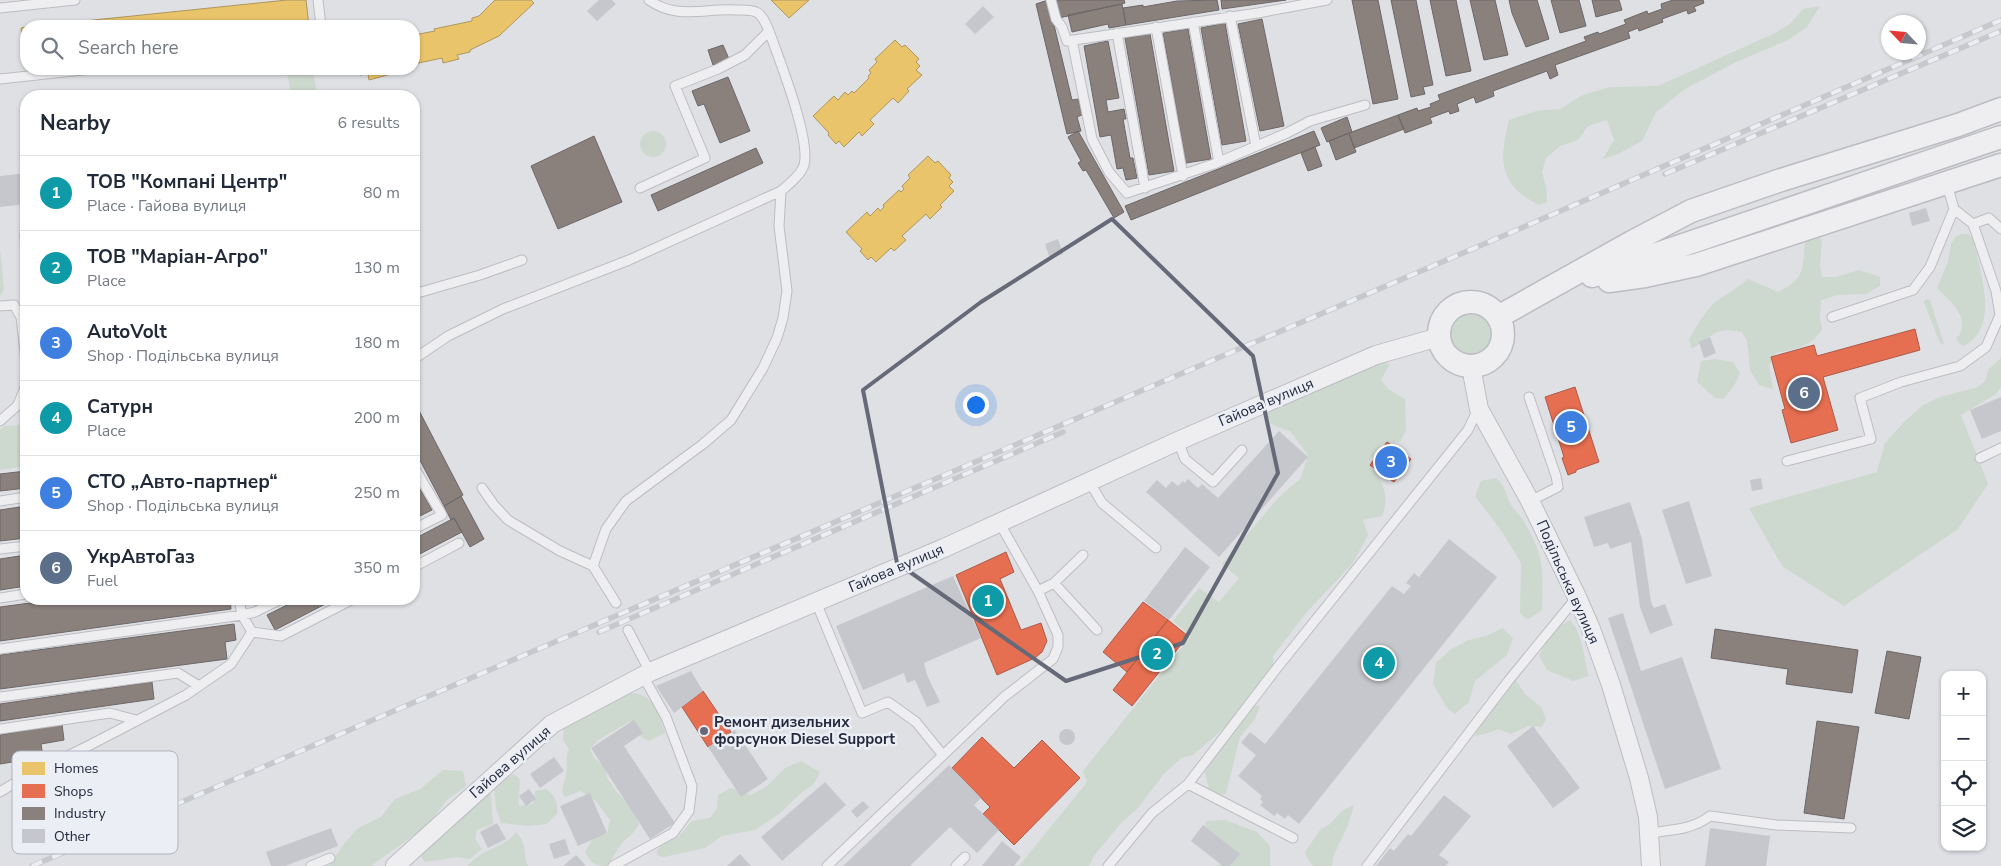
<!DOCTYPE html>
<html lang="en">
<head>
<meta charset="utf-8">
<style>
	:root { --surface:#fff; --page:#f6f6f7; --text:#1f2937; --muted:#747a83; --line:#e0e1e3; --accent:#666a78 }
	body { margin:0; font-family:"Nunito Sans",sans-serif; background:var(--page); color:var(--text) }
	.controls { position:absolute; right:15px; bottom:15px; display:grid; overflow:hidden; border-radius:10px; box-shadow:0 1px 4px #0004 }
	.controls button { width:45px; height:45px; display:grid; place-items:center; padding:0; border:0; border-bottom:1px solid var(--line); background:var(--surface); color:var(--text); font:25px sans-serif }
	.compass { position:absolute; left:1881px; top:15px; width:45px; height:45px; border-radius:50%; background:var(--surface); box-shadow:0 1px 4px #0004; rotate:296deg }
	.you { position:absolute; left:975px; top:404px; width:18px; height:18px; margin:-12px; border:4px solid #fff; border-radius:50%; background:#1a73e8; box-shadow:0 0 0 8px #1a73e833 }
	.badge { display:grid; place-items:center; width:32px; height:32px; border-radius:50%; background:var(--accent); color:#fff; font-size:16px; font-weight:700 }
	.pin { position:absolute; translate:-50% -50%; border:2px solid #fff; box-shadow:0 1px 5px #0006 }
	.list { margin:0; padding:0; list-style:none }
	h2 { display:flex; justify-content:space-between; align-items:center; height:65px; margin:0; padding:0 20px; font-size:21px }
	h2 small { font-size:16px; font-weight:400; color:var(--muted) }
	.list li { display:grid; grid-template-columns:32px 1fr auto; gap:15px; align-items:center; box-sizing:border-box; height:75px; padding:0 20px; border-top:1px solid var(--line) }
	.list b { display:block; font-size:19px; white-space:nowrap }
	.list p { margin:0; font-size:16px; white-space:nowrap; color:var(--muted) }
	.list em { font-size:16px; font-style:normal; color:var(--muted) }
	.icon { flex:none; width:28px; height:28px; fill:none; stroke:currentColor; stroke-width:2; stroke-linecap:round; stroke-linejoin:round }
	.map { position:relative; flex:none; width:2001px; height:866px; overflow:hidden }
	.search { position:absolute; background:var(--surface); box-shadow:0 1px 4px #0004; left:20px; top:20px; width:400px; height:55px; display:flex; align-items:center; gap:12px; box-sizing:border-box; padding:0 18px; border-radius:20px; color:var(--muted); font-size:19px }
	.panel { position:absolute; background:var(--surface); box-shadow:0 1px 4px #0004; left:20px; top:90px; width:400px; height:515px; border-radius:20px }
	.map>svg:first-child { display:block }
	.green { fill:#cdd8ce }
	.homes { fill:#e9c46a; stroke:#ae965d }
	.shops { fill:#e76f51; stroke:#ad5a4b }
	.industry { fill:#8a817c; stroke:#6c6769 }
	.building { fill:#c6c7cc }
	.lines { fill:none; stroke-linecap:round; stroke-linejoin:round }
	.service-casing { stroke:#bcbdc2; stroke-width:11 }
	.minor-casing { stroke:#bcbdc2; stroke-width:20 }
	.tertiary-casing { stroke:#bcbdc2; stroke-width:25 }
	.service { stroke:#eeeef1; stroke-width:9 }
	.minor { stroke:#eeeef1; stroke-width:18 }
	.tertiary { stroke:#eeeef1; stroke-width:22 }
	.rail-casing { stroke:#c7c8cc; stroke-width:5.5 }
	.rail { stroke:#ebeef5; stroke-width:4; stroke-dasharray:11; stroke-linecap:butt }
	.marked { fill:none; stroke:#666a78; stroke-width:4; stroke-linejoin:round }
	.poi-dot { fill:#666a78; stroke:#ebeef5; stroke-width:2 }
	.labels { text-anchor:middle; stroke-width:5; stroke-linejoin:round; paint-order:stroke }
	.street-label { font-size:15px; fill:#252a3e; stroke:#ebeef5 }
	.poi-label { font-size:15px; font-weight:bold; fill:#252a3e; stroke:#ebeef5; text-anchor:start }
	.key { fill:#ebeef5; stroke:#b0b3be; stroke-width:1 }
	.key-label { font-size:14px; fill:#252a3e }
</style>
</head>
<body>
<div class="map">
<svg width="2001" height="866" viewBox="0 0 2001 866">
	<rect width="100%" height="100%" fill="#dfe0e4"/>
	<path class="green" d="M1820,6L1807,27L1788,40L1736,62L1685,89L1656,112L1642,141L1618,154L1603,159L1614,140L1607,120L1588,126L1578,140L1560,146L1546,158L1542,172L1546,187L1547,202L1539,205C1498,184 1499,161 1509,120L1536,111L1560,109L1583,95L1610,87L1658,86L1775,33L1790,24L1803,9Z
		M286,69H312L318,96H292Z
		M640 144a13 13 0 1 1 26 0a13 13 0 1 1-26 0Z
		M1816,234L1822,240L1820,266L1822,277H1836L1859,270L1880,277V286L1866,294L1838,295L1821,300L1820,317L1822,330C1809,348 1796,349 1776,353L1769,365L1773,389L1759,385L1750,370L1747,341L1742,332C1714,326 1714,336 1692,349L1689,339C1697,326 1705,310 1718,300C1728,293 1738,288 1748,279L1778,292C1809,277 1801,266 1806,236Z
		M1961,234H1968L1973,239C1980,271 2001,329 1963,346L1958,342L1956,337L1959,336C1970,315 1949,301 1937,288L1948,262L1951,244L1955,237Z
		M0,248L4,289L0,296Z
		M1926,299L1930,300L1944,344L1943,345L1939,341L1924,302Z
		M1450 334a21 21 0 1 1 42 0a21 21 0 1 1-42 0Z
		M2001,358V387L1996,394L1961,415L1988,484L1958,529L1844,606L1782,566L1749,508L1877,472L1885,443L1904,422L1923,405L1940,397L1978,387L1986,380L1988,370Z
		M1715,359L1733,362L1740,373L1734,386L1723,399L1715,398L1697,382L1701,361Z
		M1375,361L1390,364L1381,380L1388,389L1405,399L1406,430L1400,442L1381,444L1368,462C1381,480 1391,494 1382,516L1363,520L1368,535L1353,563L1306,613L1273,656L1274,674L1222,730L1193,755L1181,758L1163,775L1138,808L1121,823L1094,856L1089,866H1019L1087,782L1083,771L1191,636L1173,621L1199,588L1219,602L1239,578L1222,564L1279,497L1301,478L1308,455L1291,432L1271,424L1264,407Z
		M26,425V466L0,470V430L4,426Z
		M1496,478C1506,487 1504,490 1509,501C1512,508 1519,514 1523,520C1545,556 1543,570 1542,610L1529,619L1525,618L1520,613L1521,563L1503,533L1475,496L1481,481Z
		M1570,620C1584,636 1583,657 1589,676L1573,681L1547,670L1539,655L1554,629Z
		M1503,628L1513,638L1507,655L1475,681L1469,702L1455,714L1447,708L1433,684L1436,663L1451,649L1469,640L1486,636Z
		M1515,679L1525,694L1541,707L1546,719L1542,727L1528,726L1511,734L1498,729L1489,733L1475,736L1482,716Z
		M635,693C657,698 658,714 665,733L649,741L640,736L629,722L598,740L590,749L594,758L606,768L607,778L616,791L631,807L639,824C632,836 631,834 623,842C617,849 613,859 607,866C595,866 591,863 585,852L594,837L607,834L610,820L596,801L581,791L565,797C559,789 565,783 566,774C568,764 565,759 569,749L563,740L564,718L611,696Z
		M1245,706H1260L1255,719L1240,737L1226,794L1217,795L1209,790L1205,773L1218,744Z
		M801,761L820,772L814,784L801,793L779,814L755,830L722,836L705,848L664,857L657,855V851L664,841L678,837L692,821L710,818L717,808L718,795L731,788L751,795L767,786L785,768Z
		M443,770L463,771L466,786L447,800L428,825L371,866H329L344,844L358,828L381,817L395,799L420,789Z
		M513,774L519,778C521,789 517,796 519,806L533,804L535,791L546,789C556,795 558,804 557,814L547,824L527,826L501,823L496,808L494,789Z
		M485,786L491,795L493,824L477,830L475,839L482,849L470,859L457,857L425,862L420,855Z
		M1354,805L1348,825L1333,857L1332,866H1313L1307,858L1305,852L1320,830L1330,824L1343,810Z
		M1225,820L1257,832L1270,846V866H1220L1217,854L1204,839L1206,821Z
		M516,832C528,844 522,852 528,866H468C481,848 506,848 516,832Z"/>
	<path class="homes" d="M287,0H306L309,26H36Z
		M495,0H531L534,3L499,36L470,50V52L457,55L459,59L443,63L442,58L414,64V35L435,31L434,29L472,21V18L479,16Z
		M771,0H809L789,18Z
		M26,27V62H25L21,28Z
		M895,40L902,47L905,45L919,59L916,62L920,66L916,70L922,75L907,89L909,91L898,103L893,98L870,120L874,124L862,136L859,132L844,147L839,141L836,144L828,135L829,133L813,116L834,96L838,100L845,92L848,95L852,91L854,93L869,78L868,76L871,73L869,70L877,62L875,59Z
		M359,69H397L398,72L369,80L368,74L360,75Z
		M928,156L935,163L938,161L951,175L949,178L953,182L949,186L954,191L940,205L942,207L930,219L926,214L902,236L906,240L894,251L891,248L876,262L871,257L868,260L860,251L862,249L846,232L867,212L870,216L878,208L880,211L884,207L883,205L899,190L901,192L904,189L902,186L910,178L908,175Z"/>
	<path class="shops" d="M1915,329L1920,350L1823,377L1838,430L1791,443L1782,410L1785,409L1771,357L1814,345L1817,356Z
		M1575,387L1599,462L1576,470V472L1568,475L1562,458L1564,457L1545,397Z
		M1387,442L1411,459L1394,482L1370,465Z
		M1006,552L1014,572L1000,579L1021,630L1041,623L1047,641L1042,652L1035,658L997,675L956,575Z
		M1143,602L1168,620L1127,672L1103,652Z
		M1168,620L1188,636L1132,706L1113,690Z
		M703,691L731,732L708,747L682,707Z
		M982,737L1014,768L1042,740L1080,778L1014,845L983,814L990,807L952,768Z"/>
	<path class="industry" d="M1048,0L1072,100L1078,99L1082,115L1077,117L1081,131L1067,134L1036,4Z
		M1055,0H1124L1125,3L1059,18Z
		M1217,0L1219,10L1126,25L1123,8L1143,5V7L1177,1Z
		M1221,0H1286L1222,9Z
		M1352,0H1378L1398,99L1373,104Z
		M1391,0H1416L1433,85L1423,87L1425,94L1411,97Z
		M1430,0H1456L1471,71L1446,76Z
		M1470,0H1495L1508,55L1484,60Z
		M1509,0H1537L1549,39L1526,47L1512,13Z
		M1551,0H1579L1586,26L1560,33Z
		M1592,0H1619L1622,10L1596,17Z
		M1673,0H1703L1704,3L1694,7L1696,11L1688,14L1687,10L1662,19L1663,22L1639,31L1638,28L1628,32L1630,38L1555,65L1558,75L1550,79L1547,71L1493,91L1494,96L1476,103L1474,97L1457,104L1459,111L1450,114L1449,111L1430,118L1432,123L1405,133L1398,115L1417,108L1418,111L1431,107L1430,104L1440,100L1438,95L1586,41L1584,37L1598,32L1599,34L1626,24L1624,20L1647,11L1648,14L1662,9L1661,4Z
		M1122,4L1126,25L1109,28L1108,24L1072,32L1068,15Z
		M1262,19L1284,126L1260,131L1238,24Z
		M1225,23L1246,141L1222,145L1201,28Z
		M1188,29L1211,159L1186,163L1163,33Z
		M1150,34L1174,171L1149,175L1125,38Z
		M1108,41L1119,98L1106,100L1108,112L1124,109L1126,119H1123L1130,158H1133L1137,178L1126,180L1123,168L1117,169L1111,135L1100,137L1084,46Z
		M723,45L729,59L713,65L708,50Z
		M728,77L750,131L720,143L704,104L698,106L692,91Z
		M1398,115L1404,129L1354,148L1349,133Z
		M1347,117L1352,132L1327,142L1321,128Z
		M1078,131L1124,212L1114,218L1086,170L1083,171L1078,163L1081,161L1068,137Z
		M1314,131L1320,145L1131,220L1125,206Z
		M1349,133L1356,152L1336,160L1329,141Z
		M594,136L622,202L558,229L531,166Z
		M1315,147L1322,166L1308,171L1301,153Z
		M756,148L763,163L658,211L651,195Z
		M414,401L463,495L444,506L414,449Z
		M26,471V488L0,491V474Z
		M417,484L432,510L414,519V486Z
		M461,496L484,539L470,547L454,518L451,520L444,506Z
		M26,506V538L0,541V510Z
		M454,518L462,532L414,557V539Z
		M26,555V586L0,590V559Z
		M60,599H230L231,609L0,641V607Z
		M249,599H259L250,604Z
		M299,599H335L275,630L267,615Z
		M234,624L236,640L225,642L227,659L0,689V655Z
		M1715,629L1858,650L1852,693L1786,684L1788,669L1711,658Z
		M1887,651L1921,657L1909,719L1875,713Z
		M152,682L154,699L0,721V704Z
		M1817,721L1859,727L1844,819L1804,813Z
		M62,724L64,740L41,744L43,757L0,764V735Z"/>
	<path class="building" d="M599,0H612L616,4L597,21L587,11Z
		M983,6L994,17L975,34L965,24Z
		M26,173V204L0,207V176Z
		M1926,208L1930,221L1912,226L1909,213Z
		M26,232V292H25L19,233Z
		M1058,239L1063,254L1050,259L1045,244Z
		M1710,337L1716,353L1704,358L1699,342Z
		M2001,397V431L1982,439L1970,410Z
		M1279,431L1308,457L1219,557L1146,492L1157,480L1166,488L1172,481L1178,486L1183,481L1185,483L1188,479L1198,488L1202,484L1218,498Z
		M1761,478L1763,489L1752,491L1750,480Z
		M1689,501L1712,576L1686,584L1662,510Z
		M1630,502L1642,539L1651,602L1654,608L1665,604L1673,625L1650,634L1640,607L1631,542L1610,549L1608,543L1594,547L1584,517Z
		M1449,539L1497,577L1299,824L1288,815L1285,819L1277,813L1274,816L1260,805L1263,802L1260,799L1262,796L1238,776L1256,755L1241,743L1250,732L1265,744L1392,586L1404,594L1411,586L1406,583L1414,573L1419,577Z
		M1185,547L1210,567L1169,620L1144,601Z
		M953,576L981,638L924,663L927,675L940,702L927,707L915,680L907,683L904,673L863,690L836,626Z
		M1623,613L1641,671L1682,657L1721,769L1665,789L1608,618Z
		M691,671L703,691L674,713L656,686Z
		M634,720L643,733L624,746L675,823L650,839L591,748Z
		M1533,726L1580,788L1553,808L1507,746Z
		M1059 737a8 8 0 1 1 16 0a8 8 0 1 1-16 0Z
		M735,730L768,779L741,797L708,747Z
		M554,757L564,771L540,788L530,774Z
		M949,765L981,798L974,805L999,830L977,853L950,827L910,866H843Z
		M825,782L846,805L782,861L761,837Z
		M529,789L536,799L526,806L519,796Z
		M590,793L607,833L578,846L560,806Z
		M1444,795L1471,816L1439,855L1449,862L1445,866H1376L1390,848L1394,851L1408,834L1411,836Z
		M863,801L869,807L857,818L851,811Z
		M497,823L506,839L488,848L480,832Z
		M1203,825L1240,854L1230,866H1223L1191,841Z
		M331,828L338,846L285,866H271L266,852Z
		M1710,828L1770,836L1766,866H1705Z
		M565,839L570,854L554,859L549,844Z
		M1002,841L1021,857L1014,866H982Z
		M740,854L751,866H727Z
		M576,855L586,866H563Z"/>
	<g class="lines">
		<g class="service-casing">
			<path id="service" d="M318,0L321,26
				M1051,0L1056,19L1062,27L1067,41L1258,13L1327,0
				M0,8L75,0
				M1230,16L1256,146
				M1193,22L1219,162
				M1156,27L1183,176
				M1117,33L1145,188
				M1072,40L1092,139L1109,172L1127,193L1214,164L1287,133L1310,121L1365,105
				M0,79L92,69
				M640,188L705,158L675,86L718,69L745,55L769,31
				M1973,224L1989,218L2001,229
				M414,294L480,275L522,260
				M0,306L14,305L21,317L26,361
				M1832,317L1913,290L1930,267L1954,209
				M414,359L448,336L503,309L629,260L781,191C789,184 801,175 804,165C811,139 779,59 769,31C766,24 763,15 756,12C750,9 742,10 736,10C706,8 676,20 649,0
				M1529,397L1556,476L1558,487L1530,501
				M0,421L18,405L26,385
				M1178,441L1185,459L1213,482L1242,450
				M1980,458L2001,448
				M1787,461L1871,439L1860,398L1901,382L1960,366L1986,347L2000,315L1996,291L1973,224L1954,209L1947,184
				M414,467L442,515L414,529
				M1089,481L1102,503L1156,548
				M482,488L494,505L508,520L560,551L593,566L616,603
				M0,501L26,497
				M0,549L26,546
				M593,566L606,529L626,501L703,444L731,420L763,368L777,338L783,318L787,291L779,226L781,191
				M414,567L459,543
				M1054,583L1097,630
				M1038,591L1054,583L1083,555
				M0,598L26,594
				M816,602L862,713L888,702L916,722L942,754
				M628,630L650,672
				M252,632L281,636L353,599
				M0,649L242,615L255,612L281,599
				M0,697L178,673L199,686
				M0,729L110,713L136,720
				M1188,784L1293,838
				M0,792L21,779L90,745L186,695L231,664L252,632L242,615L239,599
				M1649,833C1671,830 1692,830 1710,816L1776,825L1851,828
				M311,866L330,858
				M613,866L673,833L689,811L692,786L666,717L643,676
				M827,866L1004,697L1053,659L1058,647V635L1038,591L999,522
				M956,866L965,857
				M1108,866L1152,813L1188,784L1277,668L1468,430L1478,409
				M1367,866L1509,680L1577,597"/>
		</g>
		<g class="minor-casing">
			<path id="minor" d="M1471,367L1479,409L1530,501L1577,597L1591,629L1611,685L1639,778L1648,817L1651,866
				M395,866L552,724L650,672L944,548L1178,441L1376,355L1439,337"/>
		</g>
		<g class="tertiary-casing">
			<path id="tertiary" d="M1592,276L2001,137
				M1609,281L1645,276L1696,265L2001,165
				M1439 334a32 32 0 1 1 64 0a32 32 0 1 1-64 0Z
				M1498,317L1632,242L1691,211L1781,180L1958,125L2001,109"/>
		</g>
		<use href="#service" class="service"/>
		<use href="#minor" class="minor"/>
		<use href="#tertiary" class="tertiary"/>
		<g class="rail-casing">
			<path id="rail" d="M1665,174L2001,31
				M599,632L1063,432
				M32,866L1505,235L2001,20"/>
		</g>
		<use href="#rail" class="rail"/>
	</g>
	<path class="marked" d="M1112,219L1253,356L1278,473L1183,643L1066,681L897,563L863,390L981,302Z"/>
	<circle class="poi-dot" cx="704" cy="731" r="5"/>
	<g class="labels">
		<g class="street-label">
			<text transform="translate(1266 402) rotate(-23)" y="5">Гайова вулиця</text>
			<text transform="translate(896 568) rotate(-23)" y="5">Гайова вулиця</text>
			<text transform="translate(1568 582) rotate(66)" y="5">Подільська вулиця</text>
			<text transform="translate(510 762) rotate(-41)" y="5">Гайова вулиця</text>
		</g>
		<g class="poi-label">
			<text x="714" y="727">Ремонт дизельних<tspan x="714" dy="17">форсунок Diesel Support</tspan></text>
		</g>
	</g>
	<rect x="12" y="751" width="166" height="103" rx="8" class="key"/>
	<rect x="22" y="762" width="23" height="13" fill="#e9c46a"/>
	<rect x="22" y="784" width="23" height="14" fill="#e76f51"/>
	<rect x="22" y="807" width="23" height="13" fill="#8a817c"/>
	<rect x="22" y="829" width="23" height="14" fill="#c6c7cc"/>
	<g class="key-label">
		<text x="54" y="773">Homes</text>
		<text x="54" y="796">Shops</text>
		<text x="54" y="818">Industry</text>
		<text x="54" y="841">Other</text>
	</g>
</svg>
<div class="controls">
<button>+</button>
<button>−</button>
<button><svg class="icon" aria-label="locate" viewBox="0 0 24 24"><circle cx="12" cy="12" r="6"/><path d="M12 2v4M12 18v4M2 12h4M18 12h4"/></svg></button>
<button><svg class="icon" aria-label="layers" viewBox="0 0 24 24"><path d="M12 4l9 5-9 5-9-5zM3 14l9 5 9-5"/></svg></button>
</div>
<svg class="compass" viewBox="-18 -18 36 36"><path d="M0-13l5 13h-10z" fill="#e53935"/><path d="M0 13l5-13h-10z" fill="#747a83"/></svg>
<div class="you"></div>
<div class="pin badge" style="left:988px;top:601px;background:#0f9aa8">1</div>
<div class="pin badge" style="left:1157px;top:654px;background:#0f9aa8">2</div>
<div class="pin badge" style="left:1391px;top:462px;background:#3f7fe0">3</div>
<div class="pin badge" style="left:1379px;top:663px;background:#0f9aa8">4</div>
<div class="pin badge" style="left:1571px;top:427px;background:#3f7fe0">5</div>
<div class="pin badge" style="left:1804px;top:393px;background:#5c6f8a">6</div>
<div class="search"><svg class="icon" aria-label="search" viewBox="0 0 24 24"><circle cx="10" cy="10" r="6"/><path d="M15 15l6 6"/></svg>Search here</div>
<section class="panel">
<h2>Nearby<small>6 results</small></h2>
<ul class="list">
<li><span class="badge" style="background:#0f9aa8">1</span><div><b>ТОВ &quot;Компані Центр&quot;</b><p>Place · Гайова вулиця</p></div><em>80 m</em></li>
<li><span class="badge" style="background:#0f9aa8">2</span><div><b>ТОВ &quot;Маріан-Агро&quot;</b><p>Place</p></div><em>130 m</em></li>
<li><span class="badge" style="background:#3f7fe0">3</span><div><b>AutoVolt</b><p>Shop · Подільська вулиця</p></div><em>180 m</em></li>
<li><span class="badge" style="background:#0f9aa8">4</span><div><b>Сатурн</b><p>Place</p></div><em>200 m</em></li>
<li><span class="badge" style="background:#3f7fe0">5</span><div><b>СТО „Авто-партнер“</b><p>Shop · Подільська вулиця</p></div><em>250 m</em></li>
<li><span class="badge" style="background:#5c6f8a">6</span><div><b>УкрАвтоГаз</b><p>Fuel</p></div><em>350 m</em></li>
</ul>
</section>
</div>
</body>
</html>
